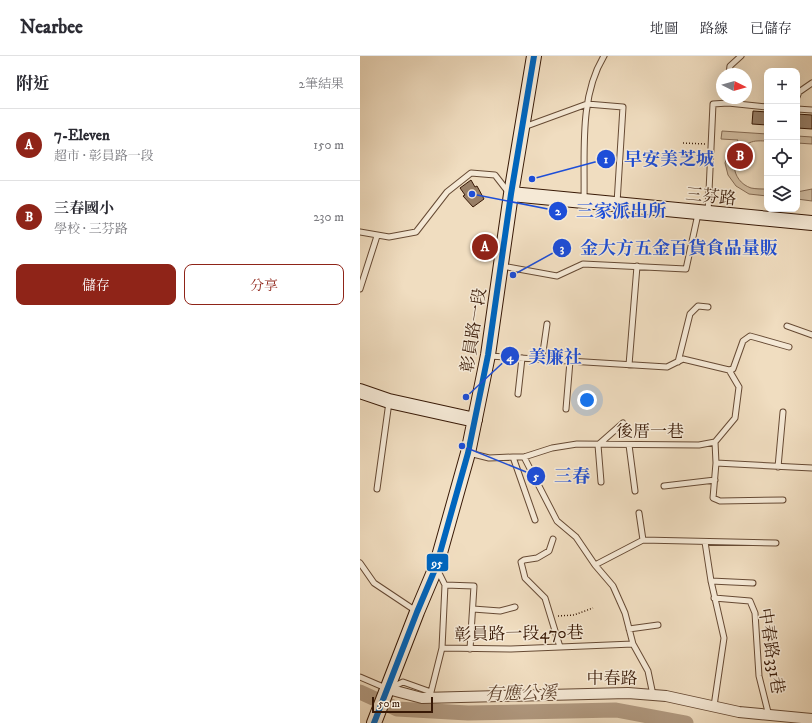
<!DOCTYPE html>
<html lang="zh-TW">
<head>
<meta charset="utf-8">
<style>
	:root { --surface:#fff; --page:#f7f7f7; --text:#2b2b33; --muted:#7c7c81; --line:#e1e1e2; --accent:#8f2418 }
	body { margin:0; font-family:"IM FELL DW Pica","Noto Serif TC",serif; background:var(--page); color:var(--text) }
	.controls { position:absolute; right:12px; top:12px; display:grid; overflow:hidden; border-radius:8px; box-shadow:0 4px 16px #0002 }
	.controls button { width:36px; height:36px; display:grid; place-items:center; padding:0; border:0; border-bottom:1px solid var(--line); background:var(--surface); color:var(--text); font:20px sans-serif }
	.compass { position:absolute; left:356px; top:12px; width:36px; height:36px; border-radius:50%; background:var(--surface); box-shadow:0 4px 16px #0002; rotate:95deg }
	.scale { position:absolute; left:12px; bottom:10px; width:61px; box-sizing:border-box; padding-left:4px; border:2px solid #381906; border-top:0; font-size:11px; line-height:14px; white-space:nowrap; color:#381906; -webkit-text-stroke:3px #f5e9d6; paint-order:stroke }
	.you { position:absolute; left:227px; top:344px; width:14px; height:14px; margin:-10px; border:3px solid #fff; border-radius:50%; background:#1a73e8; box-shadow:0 0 0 6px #1a73e833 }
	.badge { display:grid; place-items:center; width:26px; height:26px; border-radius:50%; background:var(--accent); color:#fff; font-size:13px; font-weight:700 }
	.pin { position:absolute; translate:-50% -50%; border:2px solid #fff; box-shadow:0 1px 4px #0006 }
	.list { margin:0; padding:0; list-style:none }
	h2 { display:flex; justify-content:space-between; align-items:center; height:52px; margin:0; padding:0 16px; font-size:17px }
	h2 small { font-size:13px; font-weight:400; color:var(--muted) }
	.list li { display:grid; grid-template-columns:26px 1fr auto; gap:12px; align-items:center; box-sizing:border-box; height:72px; padding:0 16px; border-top:1px solid var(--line) }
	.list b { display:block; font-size:15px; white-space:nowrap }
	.list p { margin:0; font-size:13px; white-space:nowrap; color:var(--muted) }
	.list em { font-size:13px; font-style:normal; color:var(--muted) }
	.actions { display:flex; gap:8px; padding:12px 16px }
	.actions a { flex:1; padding:9px 0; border:1px solid var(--accent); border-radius:8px; text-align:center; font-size:14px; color:var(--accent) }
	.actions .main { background:var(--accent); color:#fff }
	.icon { flex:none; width:22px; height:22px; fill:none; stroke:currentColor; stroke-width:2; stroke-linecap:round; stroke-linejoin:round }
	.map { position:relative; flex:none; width:452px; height:667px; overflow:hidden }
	header { display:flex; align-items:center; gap:24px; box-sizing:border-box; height:56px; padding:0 20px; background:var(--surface); border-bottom:1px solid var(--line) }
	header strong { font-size:19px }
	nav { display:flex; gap:22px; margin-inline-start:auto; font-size:14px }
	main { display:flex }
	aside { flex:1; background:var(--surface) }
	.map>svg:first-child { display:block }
	.green { fill:#d1bca0; stroke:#846a53 }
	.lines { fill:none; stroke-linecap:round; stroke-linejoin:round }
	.river { stroke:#b19a81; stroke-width:15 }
	.building { fill:#987f67; stroke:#381906 }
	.lane-casing { stroke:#664a34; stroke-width:7 }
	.street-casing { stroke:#664a34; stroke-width:12 }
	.secondary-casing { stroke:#381906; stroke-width:16 }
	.path { stroke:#381906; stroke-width:1.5; stroke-dasharray:1 2; stroke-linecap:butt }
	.lane { stroke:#f5e9d6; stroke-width:5 }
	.street { stroke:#f5e9d6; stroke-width:10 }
	.secondary { stroke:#f5e9d6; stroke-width:14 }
	.bus-1-casing { stroke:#f5e9d6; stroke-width:9 }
	.bus-1 { stroke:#0065bd; stroke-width:6 }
	.labels { text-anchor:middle; stroke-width:3; stroke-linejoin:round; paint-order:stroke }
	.street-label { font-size:17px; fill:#381906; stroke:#f5e9d6 }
	.water-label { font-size:18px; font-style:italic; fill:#624631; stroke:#f5e9d6 }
	.leader { fill:none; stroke:#1d4ed8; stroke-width:1.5 }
	.callout-dot { fill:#1d4ed8; stroke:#f5e9d6; stroke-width:1.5 }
	.mark-label { font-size:12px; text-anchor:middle; font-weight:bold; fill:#fff }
	.callout-label { font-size:18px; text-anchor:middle; font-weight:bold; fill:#1d4ed8; stroke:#f5e9d6; stroke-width:3; stroke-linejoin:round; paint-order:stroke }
	.line-badge { stroke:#f5e9d6; stroke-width:1.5 }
	.badge-label { font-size:11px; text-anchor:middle; font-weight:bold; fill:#fff }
</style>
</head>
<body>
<header>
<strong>Nearbee</strong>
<nav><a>地圖</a><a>路線</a><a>已儲存</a></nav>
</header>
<main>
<aside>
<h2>附近<small>2筆結果</small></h2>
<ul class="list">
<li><span class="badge">A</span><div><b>7-Eleven</b><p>超市 · 彰員路一段</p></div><em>150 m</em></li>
<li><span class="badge">B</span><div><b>三春國小</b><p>學校 · 三芬路</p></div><em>230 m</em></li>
</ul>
<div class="actions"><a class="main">儲存</a><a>分享</a></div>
</aside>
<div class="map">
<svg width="452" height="667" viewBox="0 0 452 667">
	<rect width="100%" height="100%" fill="#f0ddc0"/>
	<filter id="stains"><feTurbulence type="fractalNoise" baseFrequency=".005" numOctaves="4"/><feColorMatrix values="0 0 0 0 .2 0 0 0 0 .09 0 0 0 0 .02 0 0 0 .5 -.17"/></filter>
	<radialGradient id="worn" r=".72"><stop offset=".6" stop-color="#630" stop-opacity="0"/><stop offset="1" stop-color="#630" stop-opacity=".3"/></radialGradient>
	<path class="green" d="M362,75L407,78V85C401,85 395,84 389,87C368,96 370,125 391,132C396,133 402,133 407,133V140L389,138L376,130L368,119L365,107L367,101L378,84L361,83Z
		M437,80L452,81V88L437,87Z
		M452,133V145L437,143V136Z"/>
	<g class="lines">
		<path class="river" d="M0,636L37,653L108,657L256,654L326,667"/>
	</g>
	<path class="building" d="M393,55L407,56V69L392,68Z
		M437,58L452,59V73L437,72Z
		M111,124L115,131L117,130L124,143L113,151L103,140L105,139L100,132Z"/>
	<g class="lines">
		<g class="lane-casing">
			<path id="lane" d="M369,18L370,10L381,0
				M437,41L439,36L452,27
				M437,53L452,54
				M164,71L227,48L263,51L257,147
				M224,143C225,96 219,41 244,0
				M348,157L353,48L368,47L407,51
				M0,176L29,181L56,176L87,136L111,117L135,119L149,137
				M142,210L197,220L223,208L326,213L338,158
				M0,233L17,180
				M427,270L452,279
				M129,300L307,311L323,303L369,314L373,313L383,285L390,280L429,291
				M182,303L187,268
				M318,306L330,258L338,250L348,251
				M269,309L277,210
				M158,338L162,302
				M206,353L210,305
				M355,386L375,362L379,331L369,314
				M269,389L275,435
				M109,397L129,402L153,401H164L192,392L217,388L339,389L355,386L356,407L452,412
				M153,401L175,464
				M164,401L197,465L216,481L235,509L253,530L265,557L273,588L288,615L293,639
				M356,407L353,442L360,445L423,444
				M418,411L423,356
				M241,426L238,389L263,367
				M304,430L355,424
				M17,433L29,346
				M279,457L283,484
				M193,483L189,495L177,502L164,504L161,506L165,522L185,542L200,591
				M345,486L351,525L364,582L354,650
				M0,507L14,527L56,555
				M235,509L283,484L416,487
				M351,525L393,527
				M85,529L114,530L110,593
				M354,542L390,545L395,557L399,620L409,660
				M113,553L140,555L155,551
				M269,573L298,569
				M82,592L151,593L273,588
				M0,621L28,633L43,626L71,636L82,592L85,529L78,515"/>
		</g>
		<g class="street-casing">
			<path id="street" d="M28,633L62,642L268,637L306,640L379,656L452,663"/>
		</g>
		<g class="secondary-casing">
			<path id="secondary" d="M151,138L452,167
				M0,335L29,345L115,364
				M14,667L57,556L76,511L108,397L128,299L151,138L174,0"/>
		</g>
		<path class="path" d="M323,87L345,88
			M198,560L214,559L233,552"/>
		<use href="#lane" class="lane"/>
		<use href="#street" class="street"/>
		<use href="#secondary" class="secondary"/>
		<g class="bus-1-casing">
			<path id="bus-1" d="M14,667L57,556L76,511L108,397L128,299L151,138L174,0"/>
		</g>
		<use href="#bus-1" class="bus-1"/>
	</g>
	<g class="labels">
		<g class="street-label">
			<text transform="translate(351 140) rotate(6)" y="6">三芬路</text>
			<text transform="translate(113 274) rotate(-81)" y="6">彰員路一段</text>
			<text x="290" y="381">後厝一巷</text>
			<text transform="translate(159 577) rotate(-1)" y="6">彰員路一段470巷</text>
			<text transform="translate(412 595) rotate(81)" y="6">中春路331巷</text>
			<text x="252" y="628">中春路</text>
		</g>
		<g class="water-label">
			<text transform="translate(161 637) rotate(-1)" y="6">有應公溪</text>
		</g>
	</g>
	<path class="leader" d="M172 123L246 103M112 138L198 155M153 219L202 192M106 341L150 300M102 390L176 420"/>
	<g class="callout-dot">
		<circle cx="172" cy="123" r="4"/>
		<circle cx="112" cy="138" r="4"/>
		<circle cx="153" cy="219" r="4"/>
		<circle cx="106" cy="341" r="4"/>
		<circle cx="102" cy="390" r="4"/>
		<circle cx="246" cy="103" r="10"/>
		<circle cx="198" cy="155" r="10"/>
		<circle cx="202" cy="192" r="10"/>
		<circle cx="150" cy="300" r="10"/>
		<circle cx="176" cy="420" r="10"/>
	</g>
	<g class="mark-label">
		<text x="246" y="107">1</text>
		<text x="198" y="159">2</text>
		<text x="202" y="196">3</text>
		<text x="150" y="305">4</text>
		<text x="176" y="424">5</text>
	</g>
	<g class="callout-label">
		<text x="309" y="109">早安美芝城</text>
		<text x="261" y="161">三家派出所</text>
		<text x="319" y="198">金大方五金百貨食品量販</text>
		<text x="195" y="307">美廉社</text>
		<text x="212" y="426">三春</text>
	</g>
	<rect class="line-badge" x="66" y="497" width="23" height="19" rx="4" fill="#0065bd"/>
	<g class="badge-label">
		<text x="77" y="511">95</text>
	</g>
	<rect width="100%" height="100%" filter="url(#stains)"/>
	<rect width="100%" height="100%" fill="url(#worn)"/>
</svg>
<div class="controls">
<button>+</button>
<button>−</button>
<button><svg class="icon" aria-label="locate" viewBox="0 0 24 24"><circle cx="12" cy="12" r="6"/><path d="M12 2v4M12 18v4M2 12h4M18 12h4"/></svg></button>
<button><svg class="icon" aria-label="layers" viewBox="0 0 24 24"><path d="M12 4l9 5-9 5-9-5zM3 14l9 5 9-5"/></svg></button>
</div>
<svg class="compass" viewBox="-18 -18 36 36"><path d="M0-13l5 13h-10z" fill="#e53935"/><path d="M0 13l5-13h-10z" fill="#7c7c81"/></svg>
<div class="scale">50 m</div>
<div class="you"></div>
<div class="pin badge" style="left:125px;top:191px">A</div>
<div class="pin badge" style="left:380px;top:100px">B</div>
</div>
</main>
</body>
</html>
